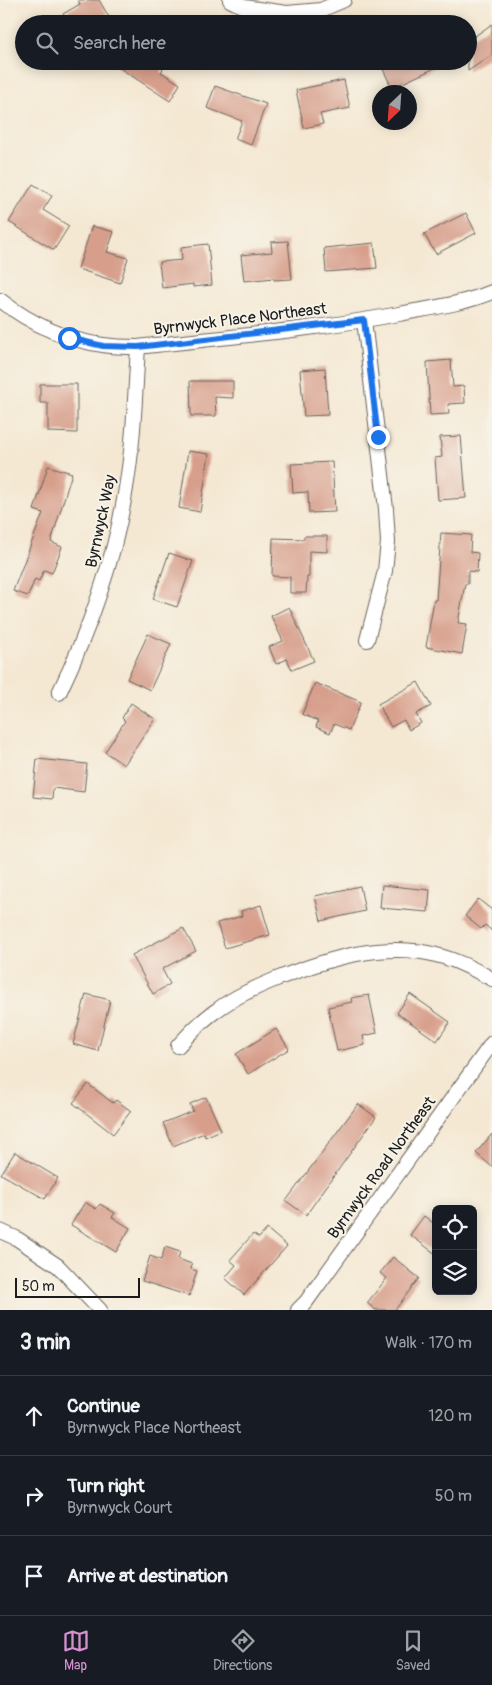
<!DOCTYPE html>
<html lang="en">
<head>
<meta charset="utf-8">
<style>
	:root { --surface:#171b24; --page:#20242c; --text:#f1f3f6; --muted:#9ea1a6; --line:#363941; --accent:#d690ce }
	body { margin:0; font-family:Pangolin,sans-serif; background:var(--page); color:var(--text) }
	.controls { position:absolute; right:15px; bottom:15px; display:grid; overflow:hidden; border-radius:8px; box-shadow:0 2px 12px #0003 }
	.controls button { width:45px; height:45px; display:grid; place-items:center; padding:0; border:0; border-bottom:1px solid var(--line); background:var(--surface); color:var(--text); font:25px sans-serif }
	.compass { position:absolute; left:372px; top:85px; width:45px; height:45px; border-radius:50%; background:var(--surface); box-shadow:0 2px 12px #0003; rotate:205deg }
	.scale { position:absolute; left:15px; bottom:12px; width:125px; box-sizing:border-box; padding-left:5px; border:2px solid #1c1c1c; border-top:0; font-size:14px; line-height:18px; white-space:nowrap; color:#1c1c1c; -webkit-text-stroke:4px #f7f3e8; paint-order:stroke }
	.stop { position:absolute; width:15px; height:15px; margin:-11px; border:4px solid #1a73e8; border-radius:50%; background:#fff }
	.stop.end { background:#1a73e8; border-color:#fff; box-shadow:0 1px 5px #0008 }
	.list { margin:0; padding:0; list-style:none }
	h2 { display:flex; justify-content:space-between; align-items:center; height:65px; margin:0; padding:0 20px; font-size:21px }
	h2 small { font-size:16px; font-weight:400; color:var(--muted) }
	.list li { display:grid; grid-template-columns:32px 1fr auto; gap:15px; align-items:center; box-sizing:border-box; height:80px; padding:0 20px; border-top:1px solid var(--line) }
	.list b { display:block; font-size:19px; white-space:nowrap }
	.list p { margin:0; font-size:16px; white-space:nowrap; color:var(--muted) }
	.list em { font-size:16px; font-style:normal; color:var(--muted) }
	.icon { flex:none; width:28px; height:28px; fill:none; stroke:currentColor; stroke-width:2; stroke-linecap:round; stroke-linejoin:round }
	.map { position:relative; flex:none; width:492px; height:1310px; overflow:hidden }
	.search { position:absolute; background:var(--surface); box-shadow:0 2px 12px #0003; left:15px; right:15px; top:15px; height:55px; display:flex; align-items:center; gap:12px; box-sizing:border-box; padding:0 18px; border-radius:28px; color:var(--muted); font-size:19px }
	.sheet { height:305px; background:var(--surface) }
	nav { display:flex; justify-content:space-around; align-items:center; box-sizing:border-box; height:70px; border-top:1px solid var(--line); background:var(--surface); font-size:14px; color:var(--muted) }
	nav a { display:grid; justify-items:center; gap:2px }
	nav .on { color:var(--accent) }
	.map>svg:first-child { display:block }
	.building { fill:#d79e8b }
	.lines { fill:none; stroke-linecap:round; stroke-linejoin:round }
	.street-casing { stroke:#68635c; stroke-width:16 }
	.street { stroke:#fff; stroke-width:14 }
	.route { stroke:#1a73e8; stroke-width:6 }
	.labels { text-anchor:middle; stroke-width:4; stroke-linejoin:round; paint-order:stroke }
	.street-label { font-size:16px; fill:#1c1c1c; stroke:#f7f3e8 }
</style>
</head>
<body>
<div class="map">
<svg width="492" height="1310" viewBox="0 0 492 1310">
	<rect width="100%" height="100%" fill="#f7f3e8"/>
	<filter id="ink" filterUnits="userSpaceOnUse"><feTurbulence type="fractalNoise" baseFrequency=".02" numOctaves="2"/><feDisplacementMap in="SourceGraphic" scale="10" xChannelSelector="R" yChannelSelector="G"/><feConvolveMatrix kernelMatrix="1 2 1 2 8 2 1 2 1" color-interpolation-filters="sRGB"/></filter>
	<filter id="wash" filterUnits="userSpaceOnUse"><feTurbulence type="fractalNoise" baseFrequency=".0096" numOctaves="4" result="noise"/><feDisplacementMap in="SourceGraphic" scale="20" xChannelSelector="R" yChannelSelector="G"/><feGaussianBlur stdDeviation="1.12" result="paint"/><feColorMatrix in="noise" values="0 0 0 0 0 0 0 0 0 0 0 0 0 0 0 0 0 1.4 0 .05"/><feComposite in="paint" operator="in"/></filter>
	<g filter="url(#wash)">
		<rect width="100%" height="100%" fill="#f4e8d3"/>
		<g id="blocks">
			<path class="building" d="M78,0H99L113,24H68L63,14L80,4Z
				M492,24V55L468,71V41Z
				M109,61H155L164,67L161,72L180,84L170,101Z
				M390,61H450L392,88L381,65Z
				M344,80L350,108L320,114L323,124L304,128L296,90Z
				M215,86L266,104L251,145L235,139L242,121L207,108Z
				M33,184L52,196L43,210L69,226L54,250L9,222Z
				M466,213L476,233L436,254L424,234Z
				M92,226L114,232L107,252L128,258L120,283L78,269Z
				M288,241L292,279L274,280V278L244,281L241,255L272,252L271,242Z
				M374,243L377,268L326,272L324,248Z
				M208,244L212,285L193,287V284L162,288L159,262L182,260L181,247Z
				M451,360L453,387L464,386L465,403L448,404L449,414L430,415L427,362Z
				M325,368L328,415L304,416L300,370Z
				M190,381H233V398L215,397L216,416H191Z
				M40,384H77V433L48,432V403H40Z
				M461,436L466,498L438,500L435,458L442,457L440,437Z
				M188,451L209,454L200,512L179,508Z
				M332,462L335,512L309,513L308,492L293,493L291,464Z
				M48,466L72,473L51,542L62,547L52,573L44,570L39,581L35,579L28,596L13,591L43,513L34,510Z
				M441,533L471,535L470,552L478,553L477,572L468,571V584H465L458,623L467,624L462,654L426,647L434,600H436Z
				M304,536H327V552L309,551V577H307L306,593H290V577L272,576L273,538L304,539Z
				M169,553L193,561L177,607L153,599Z
				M289,607L314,661L292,670L287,659L276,664L269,647L283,641L271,616Z
				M148,634L171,644L150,690L127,679Z
				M418,682L431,706L416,714L421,723L409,730L404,720L391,727L378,704Z
				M315,683L361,702L349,730L334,724L330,733L316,727L318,721L302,714Z
				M131,703L155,719L124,765L105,752L125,721L122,718Z
				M37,759L87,764L84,792L53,788L52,799L33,797Z
				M382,885L430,890L428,912L380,908Z
				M360,886L365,911L321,921L315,896Z
				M478,899L492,910V931L485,925L481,929L465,916Z
				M261,905L270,935L225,948L217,923L242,916L241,911Z
				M183,928L196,951L162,969L170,984L153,994L132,955Z
				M86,994L110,1000L98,1051L73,1044Z
				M410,994L450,1022L437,1041L397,1013Z
				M369,995L377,1033L363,1036L365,1045L337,1051L328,1007L352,1002L351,998Z
				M276,1029L289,1049L248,1074L236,1054Z
				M88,1084L113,1103L116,1100L131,1111L113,1134L73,1103Z
				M206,1097L221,1130L205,1137L204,1133L173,1146L163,1123L193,1111L190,1104Z
				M358,1104L376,1117L306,1215L286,1201Z
				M492,1134V1167L476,1153Z
				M15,1152L58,1178L45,1199L1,1174Z
				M85,1202L96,1209L100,1204L115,1213L112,1217L130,1228L116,1252L71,1225Z
				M424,1216L436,1225V1254L410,1235Z
				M267,1229L287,1246L244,1295L225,1278L236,1265L230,1260L253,1234L259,1238Z
				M165,1247L180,1252L178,1259L192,1264L191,1269L197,1271L189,1296L142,1281L150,1256L161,1260Z
				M393,1257L419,1278L395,1310H376L367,1303L387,1278L380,1273Z"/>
		</g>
	</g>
	<g filter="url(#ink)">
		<use href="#blocks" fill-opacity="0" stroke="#68635c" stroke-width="1"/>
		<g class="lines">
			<g class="street-casing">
				<path id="street" d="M230,0L244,7L287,13L321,10L344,0
					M0,300C30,323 65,340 103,345C115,347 127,347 138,347C225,337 313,330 399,314C431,308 463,304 492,292
					M364,320L386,509L388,542L385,571L367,640
					M59,693C90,628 115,559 126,488C134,441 135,394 138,347
					M178,1046C190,1033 202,1020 217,1010C234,997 255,988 274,980C326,959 385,940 440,956C459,961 475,970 492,979
					M0,1231L16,1238L58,1266L100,1310
					M298,1310L306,1302L492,1043"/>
			</g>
			<use href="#street" class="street"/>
		</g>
	</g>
	<g class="lines" filter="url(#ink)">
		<path class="route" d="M69,338L103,346L138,347L364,320L378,437"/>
	</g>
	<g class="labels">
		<g class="street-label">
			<text transform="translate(240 318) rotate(-7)" y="6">Byrnwyck Place Northeast</text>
			<text transform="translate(100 521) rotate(-78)" y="6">Byrnwyck Way</text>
			<text transform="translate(381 1167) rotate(-54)" y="6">Byrnwyck Road Northeast</text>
		</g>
	</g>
</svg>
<div class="controls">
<button><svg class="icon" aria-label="locate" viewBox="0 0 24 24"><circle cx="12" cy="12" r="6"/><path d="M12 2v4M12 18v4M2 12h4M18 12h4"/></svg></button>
<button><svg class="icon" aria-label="layers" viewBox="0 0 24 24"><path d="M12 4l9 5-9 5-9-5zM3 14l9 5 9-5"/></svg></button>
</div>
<svg class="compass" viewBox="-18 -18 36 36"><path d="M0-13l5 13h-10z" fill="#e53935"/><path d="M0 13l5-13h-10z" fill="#9ea1a6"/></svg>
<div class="scale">50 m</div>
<div class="stop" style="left:69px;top:338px"></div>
<div class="stop end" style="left:378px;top:437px"></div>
<div class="search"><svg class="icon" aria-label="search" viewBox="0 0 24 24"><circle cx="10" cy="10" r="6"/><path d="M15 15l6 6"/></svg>Search here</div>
</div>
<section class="sheet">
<h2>3 min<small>Walk · 170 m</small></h2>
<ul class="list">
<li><svg class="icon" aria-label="ahead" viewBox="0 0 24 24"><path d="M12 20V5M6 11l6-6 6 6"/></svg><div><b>Continue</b><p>Byrnwyck Place Northeast</p></div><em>120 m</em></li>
<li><svg class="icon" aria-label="right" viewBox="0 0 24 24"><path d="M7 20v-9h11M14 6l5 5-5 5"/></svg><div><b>Turn right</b><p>Byrnwyck Court</p></div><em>50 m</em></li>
<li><svg class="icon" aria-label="arrive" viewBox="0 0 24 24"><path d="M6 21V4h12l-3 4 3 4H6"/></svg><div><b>Arrive at destination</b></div></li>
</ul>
</section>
<nav>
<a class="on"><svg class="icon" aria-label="map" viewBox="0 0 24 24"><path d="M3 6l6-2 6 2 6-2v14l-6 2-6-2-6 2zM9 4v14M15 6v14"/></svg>Map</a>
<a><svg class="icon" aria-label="directions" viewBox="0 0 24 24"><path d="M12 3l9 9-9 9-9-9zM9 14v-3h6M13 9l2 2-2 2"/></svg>Directions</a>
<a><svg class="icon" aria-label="saved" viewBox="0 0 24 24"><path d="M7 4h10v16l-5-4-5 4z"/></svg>Saved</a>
</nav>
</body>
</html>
